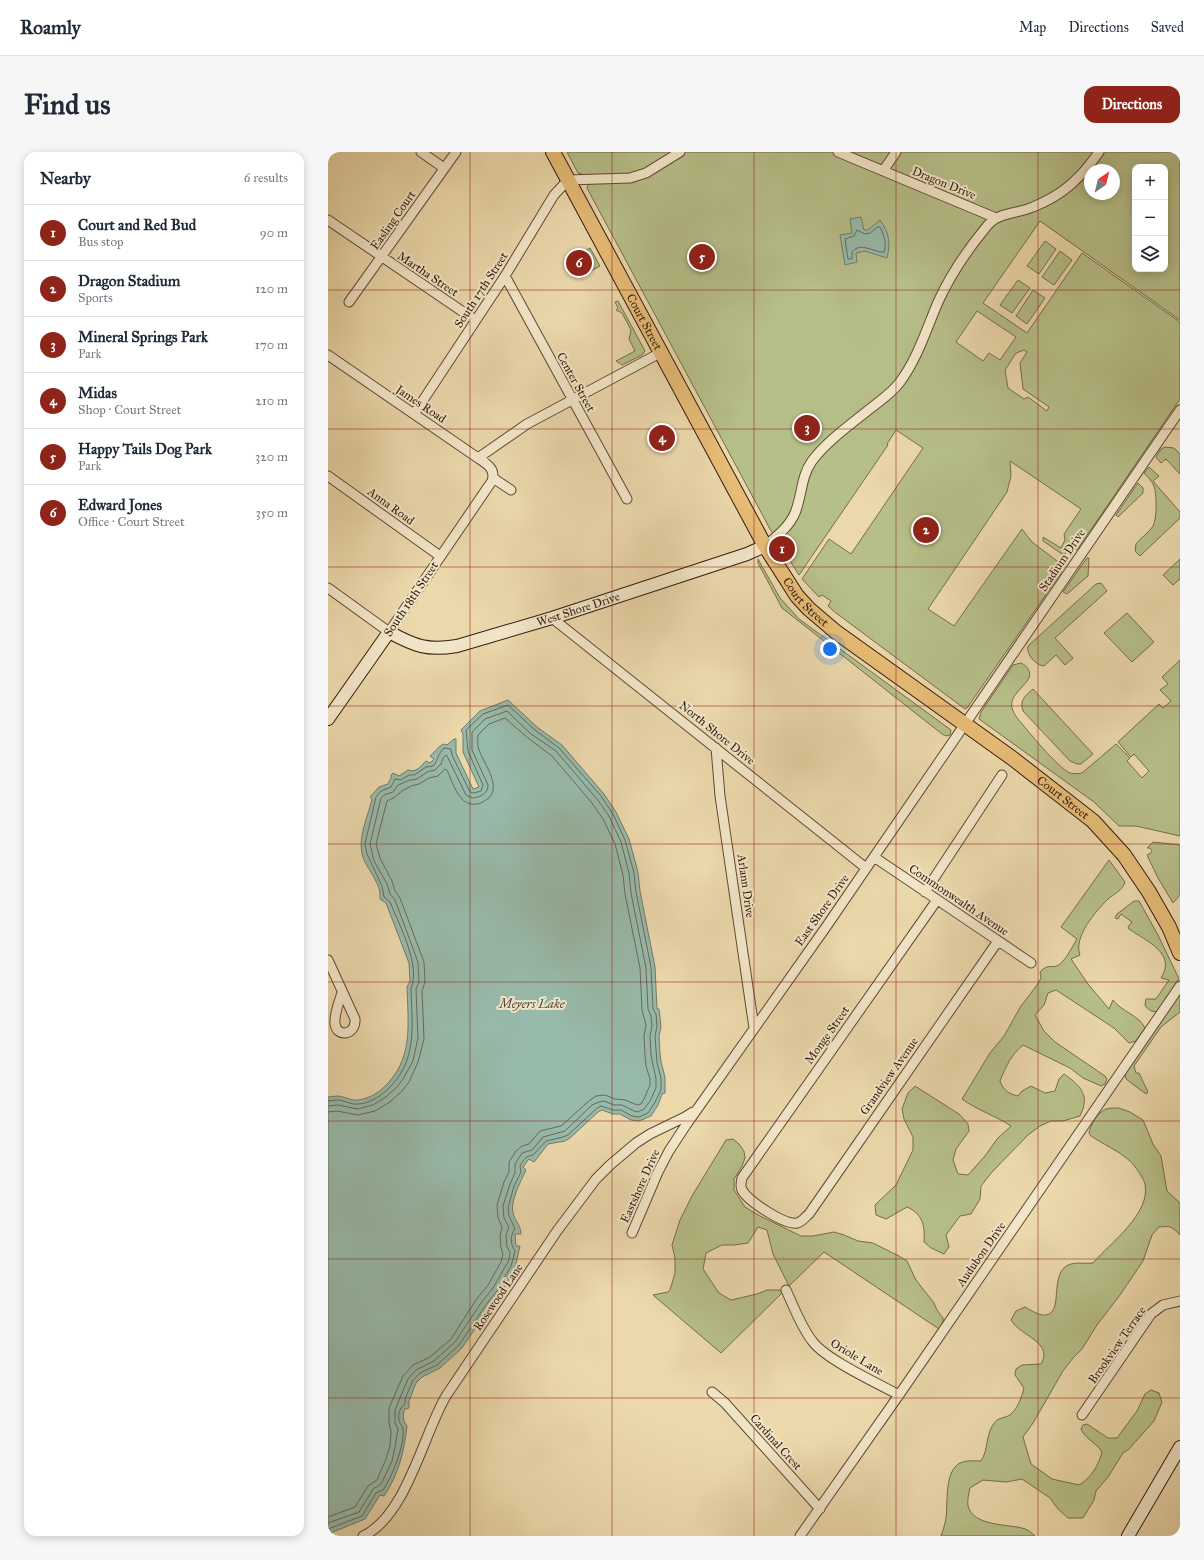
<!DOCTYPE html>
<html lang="en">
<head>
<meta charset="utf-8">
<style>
	:root { --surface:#fff; --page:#f6f6f7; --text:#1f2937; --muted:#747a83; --line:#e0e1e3; --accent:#8f2418 }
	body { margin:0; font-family:"IM FELL Great Primer",serif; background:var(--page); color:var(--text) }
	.controls { position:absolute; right:12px; top:12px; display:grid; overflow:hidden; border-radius:8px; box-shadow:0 2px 10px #0003 }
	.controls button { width:36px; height:36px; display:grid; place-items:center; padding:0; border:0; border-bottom:1px solid var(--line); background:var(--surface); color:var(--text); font:20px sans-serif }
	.compass { position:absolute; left:756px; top:12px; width:36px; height:36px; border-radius:50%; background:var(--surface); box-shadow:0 2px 10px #0003; rotate:35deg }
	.you { position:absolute; left:502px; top:497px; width:14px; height:14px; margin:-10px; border:3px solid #fff; border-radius:50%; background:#1a73e8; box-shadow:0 0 0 6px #1a73e833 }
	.badge { display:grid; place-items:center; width:26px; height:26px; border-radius:50%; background:var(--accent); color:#fff; font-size:13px; font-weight:700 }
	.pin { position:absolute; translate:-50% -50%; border:2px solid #fff; box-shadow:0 1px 4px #0006 }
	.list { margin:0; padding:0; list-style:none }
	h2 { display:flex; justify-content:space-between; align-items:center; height:52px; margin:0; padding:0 16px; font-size:17px }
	h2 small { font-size:13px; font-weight:400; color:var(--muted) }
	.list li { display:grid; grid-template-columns:26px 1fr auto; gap:12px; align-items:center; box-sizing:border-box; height:56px; padding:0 16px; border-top:1px solid var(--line) }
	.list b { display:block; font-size:15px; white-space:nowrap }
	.list p { margin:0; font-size:13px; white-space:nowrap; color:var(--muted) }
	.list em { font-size:13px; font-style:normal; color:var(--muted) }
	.icon { flex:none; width:22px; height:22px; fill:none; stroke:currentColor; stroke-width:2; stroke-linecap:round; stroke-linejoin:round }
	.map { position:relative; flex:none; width:852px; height:1384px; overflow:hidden; border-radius:12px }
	header { display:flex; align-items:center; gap:24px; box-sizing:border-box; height:56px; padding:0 20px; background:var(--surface); border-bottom:1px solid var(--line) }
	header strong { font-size:19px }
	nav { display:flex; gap:22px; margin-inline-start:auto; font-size:14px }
	.intro { display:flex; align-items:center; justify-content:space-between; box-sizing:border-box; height:96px; padding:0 24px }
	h1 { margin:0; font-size:28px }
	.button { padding:10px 18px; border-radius:12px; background:var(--accent); color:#fff; font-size:14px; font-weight:700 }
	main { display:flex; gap:24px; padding:0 24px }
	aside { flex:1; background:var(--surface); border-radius:12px; box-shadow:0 2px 10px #0003 }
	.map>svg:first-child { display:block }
	.green { fill:#b7bf89; stroke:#756c4c; fill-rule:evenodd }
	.water { fill:#98baaa; stroke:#707a6c }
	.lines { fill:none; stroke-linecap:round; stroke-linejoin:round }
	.shore { stroke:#666a5c; stroke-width:1 }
	.street-casing { stroke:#614935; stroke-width:11 }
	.secondary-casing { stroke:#33190e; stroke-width:14 }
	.primary-casing { stroke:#33190e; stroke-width:16 }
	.street { stroke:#f2e6c8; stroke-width:9 }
	.secondary { stroke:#f2e6c8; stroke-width:12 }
	.primary { stroke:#e6bc76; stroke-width:14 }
	.grid { fill:none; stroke:#8f2418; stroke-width:1; stroke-opacity:0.55 }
	.labels { text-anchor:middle; stroke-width:4; stroke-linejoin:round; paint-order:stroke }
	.street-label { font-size:12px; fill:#33190e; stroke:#f2e6c8 }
	.water-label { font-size:13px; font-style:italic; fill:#51493d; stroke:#f2e6c8 }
</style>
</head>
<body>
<header>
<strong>Roamly</strong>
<nav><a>Map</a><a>Directions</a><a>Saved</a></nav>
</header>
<div class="intro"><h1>Find us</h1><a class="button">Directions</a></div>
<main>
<aside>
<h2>Nearby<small>6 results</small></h2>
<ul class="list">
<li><span class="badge">1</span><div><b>Court and Red Bud</b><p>Bus stop</p></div><em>90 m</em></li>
<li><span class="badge">2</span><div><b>Dragon Stadium</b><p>Sports</p></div><em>120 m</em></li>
<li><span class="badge">3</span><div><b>Mineral Springs Park</b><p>Park</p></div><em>170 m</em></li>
<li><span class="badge">4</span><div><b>Midas</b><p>Shop · Court Street</p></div><em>210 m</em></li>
<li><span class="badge">5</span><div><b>Happy Tails Dog Park</b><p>Park</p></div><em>320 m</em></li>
<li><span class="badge">6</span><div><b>Edward Jones</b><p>Office · Court Street</p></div><em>350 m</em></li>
</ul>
</aside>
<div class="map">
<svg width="852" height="1384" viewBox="0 0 852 1384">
	<rect width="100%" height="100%" fill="#ebd8ab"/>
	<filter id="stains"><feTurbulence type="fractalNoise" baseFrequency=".005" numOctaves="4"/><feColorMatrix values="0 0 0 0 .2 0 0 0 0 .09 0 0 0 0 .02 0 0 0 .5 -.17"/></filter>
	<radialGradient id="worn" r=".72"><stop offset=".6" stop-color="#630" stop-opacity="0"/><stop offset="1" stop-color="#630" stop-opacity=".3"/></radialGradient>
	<path class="green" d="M239,0H852V168L712,69L655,151L699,181L754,101L852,170V247L749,398L746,396L743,399L740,398L736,403L734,402L715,389V385L733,396L737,388L736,382L753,357L682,309L683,324L679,340L600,457L626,474L694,377L704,390L733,412V421L639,556L637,557L508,461L500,454L503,449L494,443L491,445L474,427L501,387L523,402L595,296L568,278L559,292L560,293L471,423L442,377L259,36L260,33L254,22L250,21ZM807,15H837V117H807ZM762,18H786V42H762ZM649,159L688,185L672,208L661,201L655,209L628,190ZM696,198L699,200L692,211L695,237L721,255L719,259L700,245L696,247L680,236L677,218L688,201Z
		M717,89L728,97L711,122L699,114Z
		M262,96L272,114L255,123L254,120L261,116L253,101Z
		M732,99L744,108L726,133L714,125Z
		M690,128L702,136L684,161L672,153Z
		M705,138L717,146L699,172L688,164Z
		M290,149L317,199L314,203L294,213L288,209L307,199L301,187L303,178L294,161L288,158L290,156L287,150Z
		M837,295L846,296L852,302V322L838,307L833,311L828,305L833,297Z
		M821,315L831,324L825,329L852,360V366L812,404L807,399L808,392C812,386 821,381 825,374C829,367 829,342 826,334C824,329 820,325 816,321Z
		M810,331L815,336V341L790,365L788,363Z
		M759,406H761L760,424L739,442L735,440Z
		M430,407L452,446L471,467L623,578L622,583L618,584L614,582L454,456L430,411Z
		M852,407V427L845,433L835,423Z
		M773,431L779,439L727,486L745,506L737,513L728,503L716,514C707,513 698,502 700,494L768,432Z
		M799,461L826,490L804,510L776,481Z
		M852,508V684L808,674H791L766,650L651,567L653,560L685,513L693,511C700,514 705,522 699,529C688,543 676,549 690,567C700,579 729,615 742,621C746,622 750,622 754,621L788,592L802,606L799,609L814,626L821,619L806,602L803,605L790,590L831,552L835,556L843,549L832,538L840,532L834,525Z
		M705,537L765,602L753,612H749L742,609L695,559C691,548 698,543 705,537Z
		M825,690L852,693V743L845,751L830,726L819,703L823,701L824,699L822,696H819Z
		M781,708L797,730C795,738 786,742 780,747C768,759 745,785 752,803L743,807L760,832L781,857L785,848C794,860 811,863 817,876L808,889L801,891L786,876L728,838L720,841L716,853L707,863L716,879L727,890L777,924L779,927L777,932L773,934L755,926L742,916L695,893C683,903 678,914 672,929C675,938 681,942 690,944L694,939L703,934L717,941L727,939L731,927L736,922C745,928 759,939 756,952C756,956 753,961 752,964L735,969H723L712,974L700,983L664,1020L653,1034L652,1047L643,1062L632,1064L618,1083L621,1095L616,1102L603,1096L596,1090C597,1074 595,1062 579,1055L558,1067L548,1063L547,1053L568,1033L585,998V985L576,967L574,957L580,941L587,934L631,962L640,972L641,979L628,997L625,1008L630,1022L640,1023L657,1004L669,987L683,974C668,964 649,958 634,947L662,901L676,884L693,854L709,833L713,826L712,820C721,810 725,818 732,812C739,806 744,795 749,787L733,775Z
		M806,749H811L830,783L851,827L829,860L823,859L818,855L817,853L818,847H828L841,828L833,826C849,801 818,789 801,777L800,775L804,770L793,762L790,767L787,766L789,762Z
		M852,842V860L833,875L806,914L808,921H811L820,940L818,942L798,927L797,921Z
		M791,956L802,960L815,968L825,992L833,1004L839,1039L852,1051V1083C844,1074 842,1074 831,1075L824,1083L815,1109L792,1143L769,1173L754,1197L745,1206L735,1219L705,1271L695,1285L703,1312L724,1327L751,1333C762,1327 771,1313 774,1300C769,1291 757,1287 753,1277L755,1273L759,1272L780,1286H789L809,1259L817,1242L823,1238L831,1241L834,1250L826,1269L801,1297L795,1301L780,1325L768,1339L766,1348L755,1366H740L730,1357L722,1346L694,1327L678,1330L655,1328L642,1336C641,1341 639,1348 640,1354C645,1374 678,1372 694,1376C699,1377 704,1381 707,1384H613C615,1378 617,1372 618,1366C620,1352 616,1319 632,1311C638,1308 646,1309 653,1309C661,1297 657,1282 667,1270C671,1265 679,1266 683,1262C690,1256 694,1244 696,1236L687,1223L688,1217L694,1213L713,1212C726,1190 692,1184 683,1168L688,1159L697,1155C702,1158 709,1162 714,1163C739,1166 718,1119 743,1112C750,1110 759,1112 765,1111C782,1091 823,1062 817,1032C815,1025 807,1014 802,1009C791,999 775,992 763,984L761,981C763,972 769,961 778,957C781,956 787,956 791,956Z
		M405,987L411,992L416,999L417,1006L414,1014L406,1027V1038L417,1055L430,1063L473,1084H485L506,1080L516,1083L530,1089L545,1091L571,1104L579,1109L588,1128L606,1151L609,1158L615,1166V1170L611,1177L496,1100L461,1134L445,1102L439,1078L430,1075L420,1091L406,1093H394L378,1101L375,1117L391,1141L403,1148L429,1142L439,1138H452L454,1141L393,1201L325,1143L340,1140L342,1138L347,1121V1106L344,1093L352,1068L364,1044L398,988Z"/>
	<path class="water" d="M533,65L536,78H540L552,68C561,81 563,91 559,106L537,99L528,101L529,110L517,113L512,83L524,81L522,67Z
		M180,548L209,575L234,593L276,642L288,660L301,687L310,720L312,739L327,815L329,857H331L333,875L331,884L332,902L333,910L337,925V941L334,942L330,953L323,964L311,969L303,968L292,962H285L274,958L270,960L242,986L237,989L220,992L206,1010L201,1007L195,1015L198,1018C193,1029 182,1049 185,1061C187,1069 193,1074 193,1082H187L188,1094H192L187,1116L173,1141L160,1157L134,1196L112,1216L94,1225L88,1231L81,1249V1256L77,1257C74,1263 75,1269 79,1274C76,1299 71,1322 56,1344L52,1343L37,1367L0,1382V945C3,945 6,944 9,944C16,944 23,949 30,948C39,947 49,942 55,936C86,908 80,872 79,835L82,829L81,811L58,751L52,747C54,731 38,717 34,702C30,684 40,665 44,647L42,645L51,635L60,632L63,626V623L65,621L71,624L80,618L85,619L90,617L98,609L102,611L106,607L102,604C107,600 110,595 115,592L119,593L126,587H128V601L145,637L151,635L135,600V582L133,578L152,559Z"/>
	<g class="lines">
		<path class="shore" d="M550,75H552C556,83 559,92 556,100C546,101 533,89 524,100V107H520L517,87L526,84L529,78L537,82L542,81Z
			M0,949C3,949 6,948 9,948C16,948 23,953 30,952C40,952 51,945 58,939C90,910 84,876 83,836C93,814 71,772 62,750L56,745L54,734L39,702L37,692L48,645L53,639L63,635L67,627L73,628L81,623H86L91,620L98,615L105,614C110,608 110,602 116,596L123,597L124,603L142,640L146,641L153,639L155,633L140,599L138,578L155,562L180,553L207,578L231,596L273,644L285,662L297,688L306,721L308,740L323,815L325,857L328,862L329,874L327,884L329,911L333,926V938L326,952L320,961L311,965L304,964L293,958H285L273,954L268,957L240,983L235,985L218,989L205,1003C198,1004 196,1007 192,1014L193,1020L186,1034L180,1056L181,1064L187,1077C182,1083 182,1092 187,1099L183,1114L169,1139L157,1154L131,1193L109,1213L92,1221L85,1228L77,1247V1252C71,1256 69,1265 72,1271C73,1275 74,1273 75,1277C77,1293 64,1325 55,1338L48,1341L34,1364L0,1377
			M0,954L10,953L30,957L45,953L58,945L69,935L75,927L85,909L90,886L88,837L91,830L90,810L67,748L62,742L59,732L46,709L42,692L53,646L56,643L65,640L70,633L82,628L89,627L99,620L107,618L113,612L115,606L118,603L119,604L138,643L145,646C153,645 160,641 160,633L144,598V580L157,567L179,559L203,582L228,599L269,647L281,664L293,690L301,721L303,741L318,816L320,857L323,864L324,874L322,884L323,903L328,927V936L322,949L316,957L310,960L306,959L294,953H286L276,949L271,950L264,953L237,979L215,985L204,998L194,1001L187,1012V1021L182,1032L175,1054L176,1066L181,1075L178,1083L179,1095L182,1100L181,1108L165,1136L153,1151L127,1190L106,1209L88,1218L80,1227L67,1258V1271L70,1277L67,1295L64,1309L53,1332L45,1337L31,1360L0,1371
			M0,960L9,959L30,963L47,959L62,950L74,939L81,930L90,910L96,887L94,839L97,830L96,810L72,746L67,739L64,729L52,706L48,692L59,649L67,645L74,639L83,634L91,632L101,626L110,624L117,617L119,618C124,629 130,650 143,652C149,653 154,651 158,648C176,637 156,612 151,598C149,593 150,588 150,583L161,572L177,566L200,586L224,604L264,651L275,667L287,692L295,723L297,742L312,816L314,858L318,873L316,884L317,903L318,914L322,927V933L316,947L313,952L309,953L297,948L287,947L277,943L268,944L261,949L233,974L212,979L201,992L194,994L188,999L181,1010V1020L176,1030L169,1053L170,1066L174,1075L172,1084L173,1096L175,1102L173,1110L160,1133L148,1148L123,1187L102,1205L85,1213L75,1224L61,1256V1271L63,1279L62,1294L58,1307L49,1328L40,1334L27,1355L0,1365"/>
		<g class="street-casing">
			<path id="street" d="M93,0L116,16
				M510,0L668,66
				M555,19L568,0
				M0,68L147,168
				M177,124L299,347
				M21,150L128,0
				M0,203L150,306C159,312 168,317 164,329L61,480L0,436
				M86,262L177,124L226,43L240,28L302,26L318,21L352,0
				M150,306L199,272L332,201
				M0,324L112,404
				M165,326L183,338
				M437,394C449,384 461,375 467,361C474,344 473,324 484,309C499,289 523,272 543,256C553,248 564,241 572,230C590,206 599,175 611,148C623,122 640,97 659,74C670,60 689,62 705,55C735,43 753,26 771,0
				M224,466L538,716
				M388,596L392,644L426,876
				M546,705L703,811
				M597,740L674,623
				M609,748L414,1026C413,1030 412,1034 414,1038C420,1049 456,1073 469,1071C474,1070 477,1065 481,1062L670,789
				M0,808L27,867C28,883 9,886 7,872C6,862 11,850 14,841
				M304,1081L330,1020L341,999L358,973L498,775L852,258
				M458,1138C466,1155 473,1175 485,1190C499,1208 549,1231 571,1243
				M384,1240L397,1251L492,1357
				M754,1263L823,1162L835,1153L852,1149
				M35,1384C78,1365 95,1283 118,1244L229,1079L268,1027L282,1013L308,991L322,982L357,965L365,960
				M472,1384L571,1243L852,834"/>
		</g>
		<g class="secondary-casing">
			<g id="secondary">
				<path id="s1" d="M0,567L61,480C87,494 99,499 129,494L224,466L419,402L437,394"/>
				<path d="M800,1384L852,1295"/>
			</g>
		</g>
		<g class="primary-casing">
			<g id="primary">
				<path id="s2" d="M225,0L437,394L469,444L481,457L508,480L684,606L765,669L796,703L821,740L841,775L852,801"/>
			</g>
		</g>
		<use href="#street" class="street"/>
		<use href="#secondary" class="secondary"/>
		<use href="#primary" class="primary"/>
	</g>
	<path class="grid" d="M142,0V1384M284,0V1384M426,0V1384M568,0V1384M710,0V1384M0,138H852M0,277H852M0,415H852M0,554H852M0,692H852M0,830H852M0,969H852M0,1107H852M0,1246H852"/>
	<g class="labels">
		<g class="street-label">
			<text transform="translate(616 31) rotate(22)" y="4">Dragon Drive</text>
			<text transform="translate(65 68) rotate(-55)" y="4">Easling Court</text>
			<text transform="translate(100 122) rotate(34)" y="4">Martha Street</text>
			<text transform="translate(153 138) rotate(-57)" y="4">South 17th Street</text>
			<text dy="4" stroke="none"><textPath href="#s2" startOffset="193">Court Street</textPath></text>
			<text transform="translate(248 230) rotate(61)" y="4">Center Street</text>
			<text transform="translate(93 252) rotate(34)" y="4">James Road</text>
			<text transform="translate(63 354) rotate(36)" y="4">Anna Road</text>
			<text transform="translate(734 408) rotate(-56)" y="4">Stadium Drive</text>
			<text transform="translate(83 447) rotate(-56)" y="4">South 18th Street</text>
			<text dy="4" stroke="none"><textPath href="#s2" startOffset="517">Court Street</textPath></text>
			<text dy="4" stroke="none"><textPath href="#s1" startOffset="304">West Shore Drive</textPath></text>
			<text transform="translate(389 581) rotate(39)" y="4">North Shore Drive</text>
			<text dy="4" stroke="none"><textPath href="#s2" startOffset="841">Court Street</textPath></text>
			<text transform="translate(418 734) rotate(82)" y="4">Arlann Drive</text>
			<text transform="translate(631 748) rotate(34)" y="4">Commonwealth Avenue</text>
			<text transform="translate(494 758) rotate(-55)" y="4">East Shore Drive</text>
			<text transform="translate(499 883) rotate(-55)" y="4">Monge Street</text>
			<text transform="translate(561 924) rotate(-55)" y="4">Grandview Avenue</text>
			<text transform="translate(312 1034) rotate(-66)" y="4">Eastshore Drive</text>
			<text transform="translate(653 1102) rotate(-55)" y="4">Audubon Drive</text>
			<text transform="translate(170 1145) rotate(-56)" y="4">Rosewood Lane</text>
			<text transform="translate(789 1193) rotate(-55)" y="4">Brookview Terrace</text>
			<text transform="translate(529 1205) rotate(31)" y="4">Oriole Lane</text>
			<text transform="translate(448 1290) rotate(48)" y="4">Cardinal Crest</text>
		</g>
		<g class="water-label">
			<text x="204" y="856">Meyers Lake</text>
		</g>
	</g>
	<rect width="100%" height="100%" filter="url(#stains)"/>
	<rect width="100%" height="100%" fill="url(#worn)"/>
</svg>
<div class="controls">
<button>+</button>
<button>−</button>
<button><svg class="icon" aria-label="layers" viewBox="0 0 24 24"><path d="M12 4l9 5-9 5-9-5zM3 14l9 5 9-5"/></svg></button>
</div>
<svg class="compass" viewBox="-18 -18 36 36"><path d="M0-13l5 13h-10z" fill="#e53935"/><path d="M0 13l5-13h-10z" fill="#747a83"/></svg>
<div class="you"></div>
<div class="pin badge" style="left:454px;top:397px">1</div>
<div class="pin badge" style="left:598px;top:378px">2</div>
<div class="pin badge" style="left:479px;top:276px">3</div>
<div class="pin badge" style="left:334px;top:286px">4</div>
<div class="pin badge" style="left:374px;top:105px">5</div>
<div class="pin badge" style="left:251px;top:111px">6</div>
</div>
</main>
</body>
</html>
